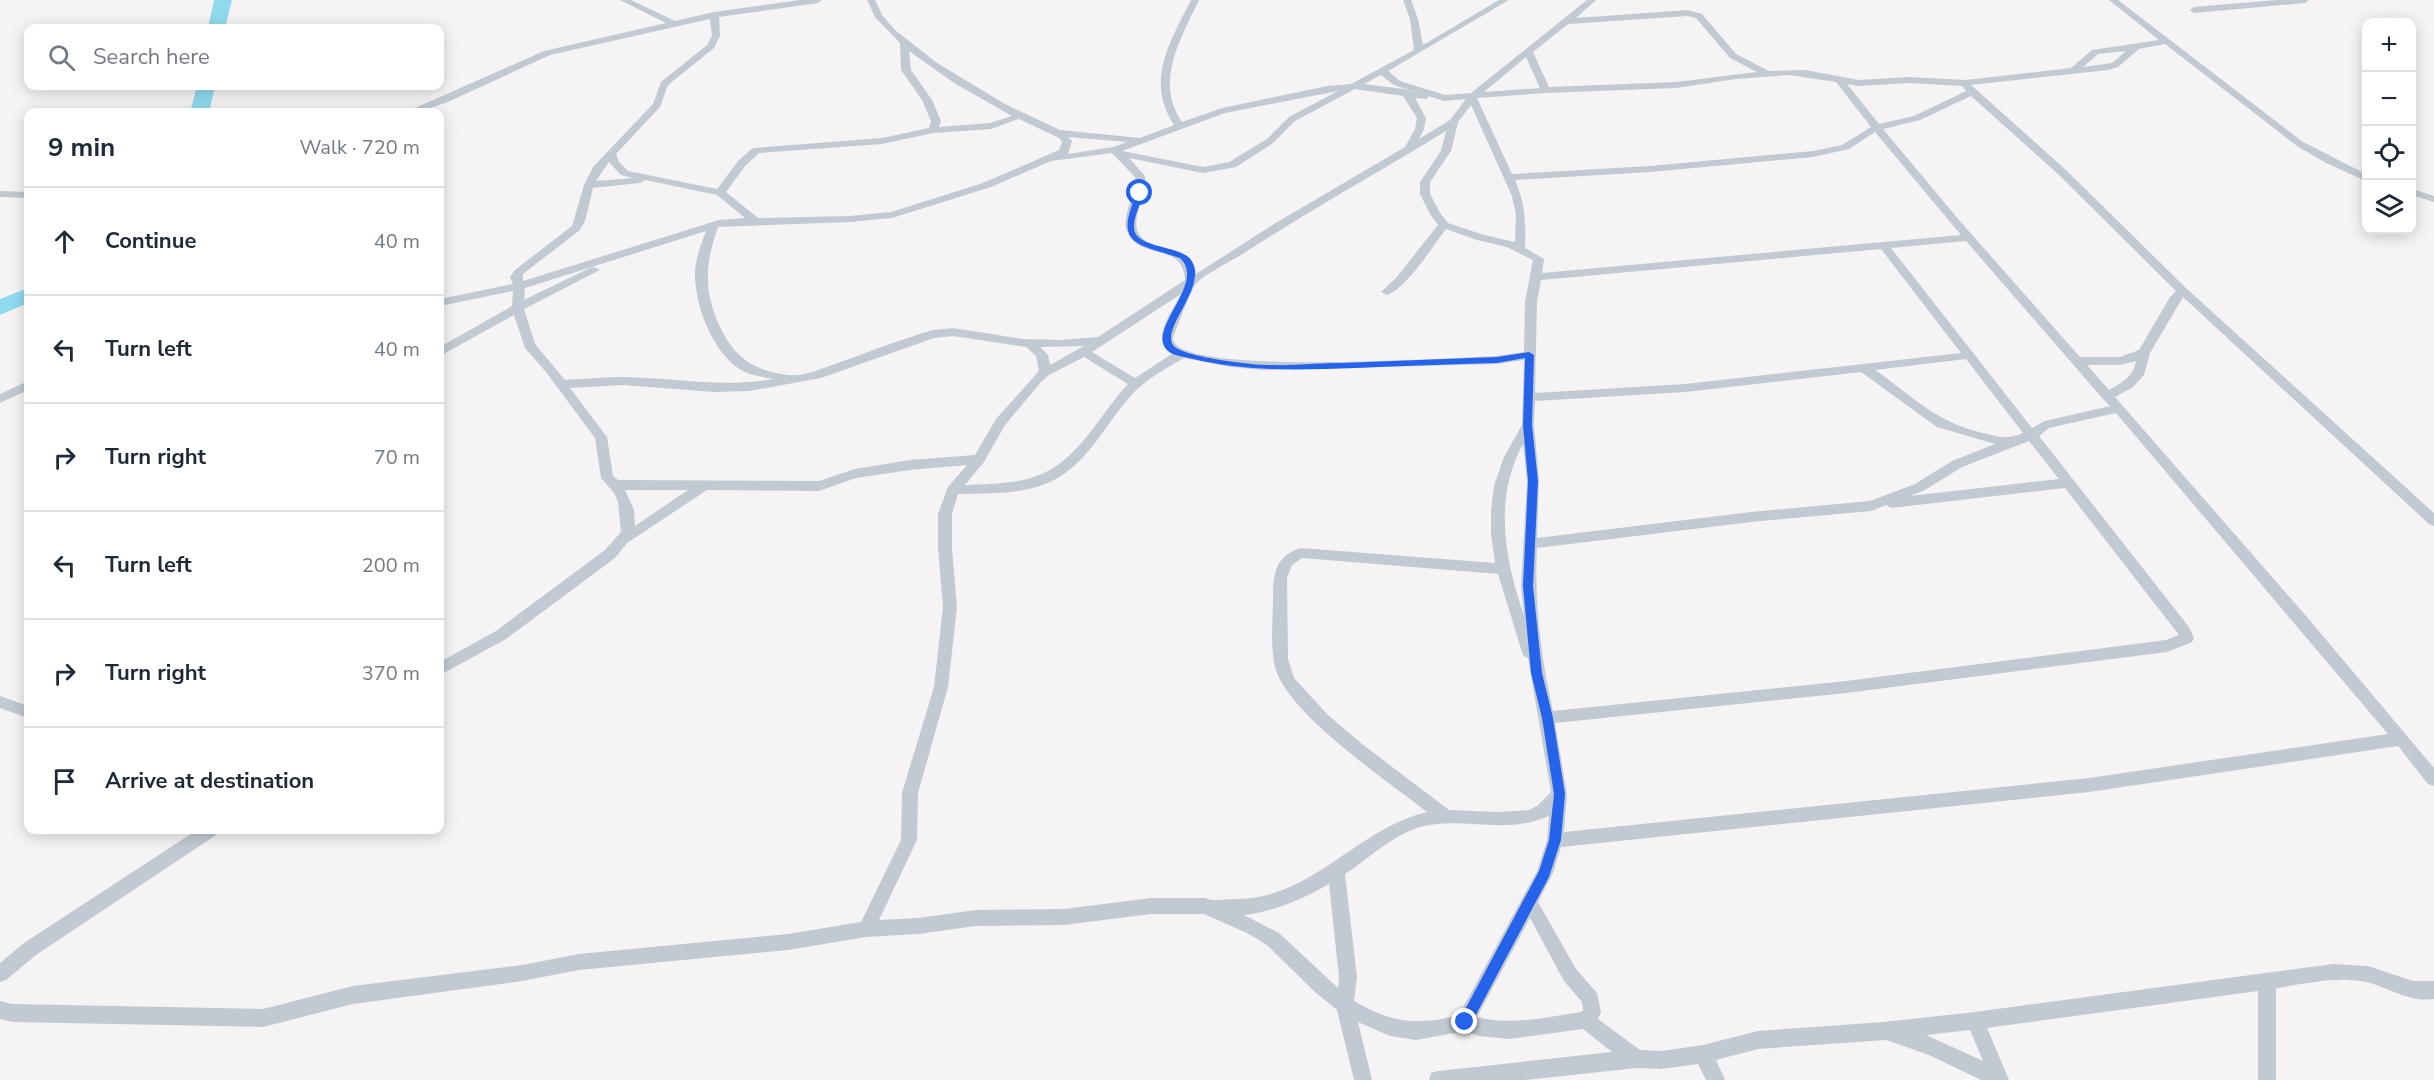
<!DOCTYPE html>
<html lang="en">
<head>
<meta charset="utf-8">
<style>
	:root { --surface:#fff; --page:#f6f6f7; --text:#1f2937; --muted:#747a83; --line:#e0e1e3 }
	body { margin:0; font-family:"Nunito Sans",sans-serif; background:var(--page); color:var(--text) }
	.controls { position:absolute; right:18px; top:18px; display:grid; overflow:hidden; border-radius:12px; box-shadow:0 3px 15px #0003 }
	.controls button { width:54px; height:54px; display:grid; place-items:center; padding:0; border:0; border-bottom:2px solid var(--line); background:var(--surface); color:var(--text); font:30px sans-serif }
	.stop { position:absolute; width:18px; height:18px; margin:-14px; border:4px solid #2563eb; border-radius:50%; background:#fff }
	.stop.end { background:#2563eb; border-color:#fff; box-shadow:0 2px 6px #0008 }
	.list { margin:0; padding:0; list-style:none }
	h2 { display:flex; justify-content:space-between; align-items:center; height:78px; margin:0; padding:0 24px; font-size:26px }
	h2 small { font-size:20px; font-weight:400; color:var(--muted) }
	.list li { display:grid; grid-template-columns:39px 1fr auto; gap:18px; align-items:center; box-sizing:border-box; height:108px; padding:0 24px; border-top:2px solid var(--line) }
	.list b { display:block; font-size:22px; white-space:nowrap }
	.list em { font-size:20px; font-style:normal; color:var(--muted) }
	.icon { flex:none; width:33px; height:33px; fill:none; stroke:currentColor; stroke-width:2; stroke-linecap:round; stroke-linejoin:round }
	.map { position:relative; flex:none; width:2434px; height:1080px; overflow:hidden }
	.search { position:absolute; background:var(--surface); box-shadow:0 3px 15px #0003; left:24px; top:24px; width:420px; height:66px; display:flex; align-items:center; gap:15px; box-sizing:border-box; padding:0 21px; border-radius:12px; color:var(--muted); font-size:22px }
	.panel { position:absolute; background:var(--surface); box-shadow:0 3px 15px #0003; left:24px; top:108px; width:420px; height:726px; border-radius:12px }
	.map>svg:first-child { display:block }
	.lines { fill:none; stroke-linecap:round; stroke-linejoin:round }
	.river { fill:#90daee; fill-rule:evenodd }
	.minor { fill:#c1cad2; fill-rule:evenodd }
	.route { fill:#2563eb }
</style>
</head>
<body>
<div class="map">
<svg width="2434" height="1080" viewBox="0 0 2434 1080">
	<rect width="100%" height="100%" fill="#f5f3f3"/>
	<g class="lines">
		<path class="river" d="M214,0H232L225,28H208Z
			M197,86H215L209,112H190Z
			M28,288V303L0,315V299Z"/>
		<path class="minor" d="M620,0H631L675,21L714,12L800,0H822L818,3L719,17L720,36L714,48L668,85L660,107L616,154L619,162L628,171L717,189L739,160L753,148L882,138L929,128L931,121L922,100L901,70L900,43L875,17L867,0H875L882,15L895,30L937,63L1005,104L1060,130L1140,138L1174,125C1145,81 1170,42 1191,0H1199C1181,38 1154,83 1182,122L1222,108L1327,86L1351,84L1414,50L1410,19L1403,0H1411L1418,19L1423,45L1499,0H1509L1388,71L1400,81L1445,95L1471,93L1587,0H1596L1576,18L1688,10L1702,14L1736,54L1769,71L1805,70L1859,80L1910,77L1965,80L2071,68L2092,50L2159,40L2109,0H2118L2303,142L2366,174V181L2326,163L2297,146L2165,44L2139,49L2118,67L2108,70L1971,85L2066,170L2187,289L2434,513V526L2429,524L2183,297L2150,353L2144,375L2133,387L2115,397L2307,617L2434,768V786L2428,784L2398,746L2089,792L1561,847L1553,873L1538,902L1576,969L1597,993L1601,1012L1598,1019L1640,1050L1662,1051L1703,1045L1758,1031L1884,1022L1975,1012L2333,964L2368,966L2413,981H2434V999C2408,1003 2386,985 2361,981C2333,977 2304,984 2276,988V1080H2258V991L1987,1028L2009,1080H1981L1929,1055L1886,1040L1758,1049L1716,1060L1725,1080H1706L1698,1064L1662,1069L1637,1068L1525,1080H1429L1431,1073L1438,1071L1612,1052L1583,1029L1510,1039L1479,1036L1465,1031L1416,1040L1390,1036L1358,1022L1372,1080H1354L1337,1010L1315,992L1267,945L1247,933L1204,914H1151L1064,925L976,926L918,934L866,937L788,950L579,970L522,981L353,1004L263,1027L13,1022L0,1019V1001L13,1004L263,1009L353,986L522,965L579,954L788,934L861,922L901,840L902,793L934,687L943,607L938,548V514L948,487L967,465L910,470L856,478L819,491L707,490L627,543L615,558L506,639L440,675V662L496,631L605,550L621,532L618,502L614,493L601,478L595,438L546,372L525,348L514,315L440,356V347L512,306L513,291L440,306V299L513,284L510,277L515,270L572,226L584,185L593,167L653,104L661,82L707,45L712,36L710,19L550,55L448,102L419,112H406L544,51L666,23ZM1688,16L1696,18L1730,58L1757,72L1676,82L1549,87L1533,52L1568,24ZM909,51L954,83L1012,116L990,123L939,127L941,121L932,100L911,70ZM2126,51L2112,63L2083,67L2098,54ZM1526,57L1540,88L1484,92ZM1381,75L1394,85L1421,94L1404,89L1364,84ZM1789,75L1836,82L1871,127L1842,145L1813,151L1650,166L1512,174L1477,98L1546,93L1676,88L1736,79ZM1910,83L1962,86L1966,91L1914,116L1879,124L1847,84L1859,86ZM1355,89L1403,96L1417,118L1415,129L1405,147L1274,224L1196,274C1194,241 1150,256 1138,232C1131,218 1147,193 1145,176L1129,158L1203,173L1236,167L1273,143L1295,121ZM1338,91L1289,117L1267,139L1229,162L1203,167L1122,151L1225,113ZM1428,96L1444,101L1466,99L1450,120L1419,139L1424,129L1426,118L1415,98L1427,99ZM1971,96L2058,174L2176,291L2170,297L2139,350L2120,357H2080L1959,220L1883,129L1920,120ZM1471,105L1512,196L1516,215L1515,242L1484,235L1448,223L1440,213L1430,194V182L1451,151L1458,122ZM1019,119L1059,138L1062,142L1059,150L983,183L891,212L850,216L758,218L726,192L746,165L759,153L882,144L933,133L991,129ZM1446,131L1441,151L1420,182V194L1430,214L1438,225L1396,278L1381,292L1387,295C1406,289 1433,246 1446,229L1477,240L1507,247L1533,260L1525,302L1524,352L1497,356C1460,357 1176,377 1173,339C1173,335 1192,289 1195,285C1200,277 1231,261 1241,255C1308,211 1378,173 1446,131ZM1875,132L1961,235L1542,273L1544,259L1525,248C1526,222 1525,203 1515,180L1650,172L1813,157L1849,149ZM1068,137L1127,142L1113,147L1068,154L1072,141ZM1112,153L1135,177C1136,194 1121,217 1127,231C1139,262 1183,240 1185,280L1098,337L1062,340L1023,339L953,328L933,330C901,339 869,352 838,363C823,368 804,377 789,375C755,371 736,359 721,329C703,292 705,264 718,227L850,222L892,218L991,187L1051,161ZM609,162L621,175L633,178L596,181ZM645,180L717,195L745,218L719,220L523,281V274L580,230L585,221L593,188L640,183ZM706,231C701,244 696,257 695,271C694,304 712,352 741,370C750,375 762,377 773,379C723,388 675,378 625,377C605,377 584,379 565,380L535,344L524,309L600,270L594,267L590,268L524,300L525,288ZM1966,241L2103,399L2110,406L2045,421L2032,428L1891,248ZM1881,249L1961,353L1685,384L1535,393L1537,302L1541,280ZM1181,294C1172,312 1149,340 1172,354L1135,378L1092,352ZM953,336L1026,347L1036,356L1039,371L996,419L975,455L910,460L855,469L819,481L618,480L613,476L607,437L570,388L624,385L714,392L749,391L821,378L934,338ZM1084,346L1050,365L1048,355L1040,347ZM1084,357L1128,384C1098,416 1078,463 1034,477C1012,484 987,484 965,485L984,462L1005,425L1042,381L1049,375ZM1184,358L1231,367L1264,370L1497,364L1524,360L1522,425L1504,457L1494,486L1491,510V534L1495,563L1301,548C1275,556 1273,574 1273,598C1273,621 1270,645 1275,667C1287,714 1388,781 1427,812C1355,829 1312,901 1232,899C1222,899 1214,902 1205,898H1151L1064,909L976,910L918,918L879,920L917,840L918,793L948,687L957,607L952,548V514L958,494C990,493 1025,495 1054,480C1088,462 1104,427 1128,399C1143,381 1163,370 1184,358ZM1966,359L2023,433C2006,440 2000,437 1983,433C1935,422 1914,397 1875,370ZM2136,361C2133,377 2123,382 2109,390L2087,365H2120ZM1861,372L1937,427L1995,444L1952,461L1915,484L1870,501L1751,512L1537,538L1539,481L1534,425L1535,401L1685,392ZM2116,413L2388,734L2089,778L1564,832L1567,794L1555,723L1846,693L2167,652L2192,642L2194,638L2189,627L2039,436L2049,428ZM2029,441L2059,479L1910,496L1925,490L1962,467ZM1523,444L1527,481L1521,586L1524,616C1505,560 1493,499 1523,444ZM2065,488L2179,635L2166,640L1846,681L1553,711C1541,658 1534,603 1537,548L1751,522L1871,511L1886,505L1891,508ZM625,490H688L635,526L634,510ZM1302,558L1498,574L1522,652L1524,656L1528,658L1551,792L1537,806L1529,810L1498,812L1449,810L1362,744L1328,715L1294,678L1288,659L1287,578L1292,565ZM1549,816L1547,840L1537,871L1459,1015C1416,1026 1393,1023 1354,1001L1357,977L1345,874C1370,858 1394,833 1424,826C1467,817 1506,835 1549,816ZM1329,884L1339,977L1338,988L1279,933L1244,915C1274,911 1302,900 1329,884ZM1530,918L1564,981L1582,1002L1583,1010L1581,1012C1547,1017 1512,1026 1477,1017ZM1970,1030L1983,1061L1926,1035Z
			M2276,0H2309L2305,3L2194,13L2190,10L2194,7Z
			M2412,189L2434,196V202L2412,195Z
			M0,191L28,192V198L0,197Z
			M28,381V390L0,403V394Z
			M0,696L28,706V718L0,708Z
			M197,830H218L216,835L36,955L6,980L0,982V963L24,943Z"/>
	</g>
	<path class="route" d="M1138,191L1144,193C1141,203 1133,218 1134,228C1135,249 1181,245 1191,260C1209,286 1161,327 1173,345C1181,357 1252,365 1269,365C1293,366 1318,363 1342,363C1393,361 1445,359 1497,357L1529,352L1534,355L1532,425L1538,481L1533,586L1542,673L1553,718L1565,794L1561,840L1549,877L1470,1026L1465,1028L1461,1026L1459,1022L1461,1017L1539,871L1549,840L1554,794L1542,718L1531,673L1523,586L1528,481L1523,425L1525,358L1497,363C1450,364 1403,366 1356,368C1299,370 1249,372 1193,359C1185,357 1173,356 1167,350C1146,329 1207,283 1180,258C1135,243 1113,245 1138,191Z"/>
</svg>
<div class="controls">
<button>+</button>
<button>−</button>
<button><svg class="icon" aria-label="locate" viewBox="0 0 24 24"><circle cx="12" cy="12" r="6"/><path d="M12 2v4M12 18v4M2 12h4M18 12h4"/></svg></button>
<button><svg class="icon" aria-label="layers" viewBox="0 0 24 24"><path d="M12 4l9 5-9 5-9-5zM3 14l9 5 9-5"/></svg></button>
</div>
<div class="stop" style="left:1140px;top:193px"></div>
<div class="stop end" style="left:1465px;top:1022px"></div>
<div class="search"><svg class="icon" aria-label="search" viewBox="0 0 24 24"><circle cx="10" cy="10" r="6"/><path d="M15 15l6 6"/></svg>Search here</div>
<section class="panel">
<h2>9 min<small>Walk · 720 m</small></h2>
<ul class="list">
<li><svg class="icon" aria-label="ahead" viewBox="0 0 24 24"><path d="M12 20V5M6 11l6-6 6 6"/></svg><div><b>Continue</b></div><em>40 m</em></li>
<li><svg class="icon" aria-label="left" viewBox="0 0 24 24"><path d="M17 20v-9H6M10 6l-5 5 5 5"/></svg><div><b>Turn left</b></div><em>40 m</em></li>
<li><svg class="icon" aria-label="right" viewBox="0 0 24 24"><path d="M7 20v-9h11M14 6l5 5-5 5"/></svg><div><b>Turn right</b></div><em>70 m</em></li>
<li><svg class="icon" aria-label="left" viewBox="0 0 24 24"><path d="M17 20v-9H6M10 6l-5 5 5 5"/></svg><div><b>Turn left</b></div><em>200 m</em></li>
<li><svg class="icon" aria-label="right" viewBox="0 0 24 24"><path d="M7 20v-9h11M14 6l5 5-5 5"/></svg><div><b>Turn right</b></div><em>370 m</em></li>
<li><svg class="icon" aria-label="arrive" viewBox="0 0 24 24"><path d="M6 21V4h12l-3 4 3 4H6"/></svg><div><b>Arrive at destination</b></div></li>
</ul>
</section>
</div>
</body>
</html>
